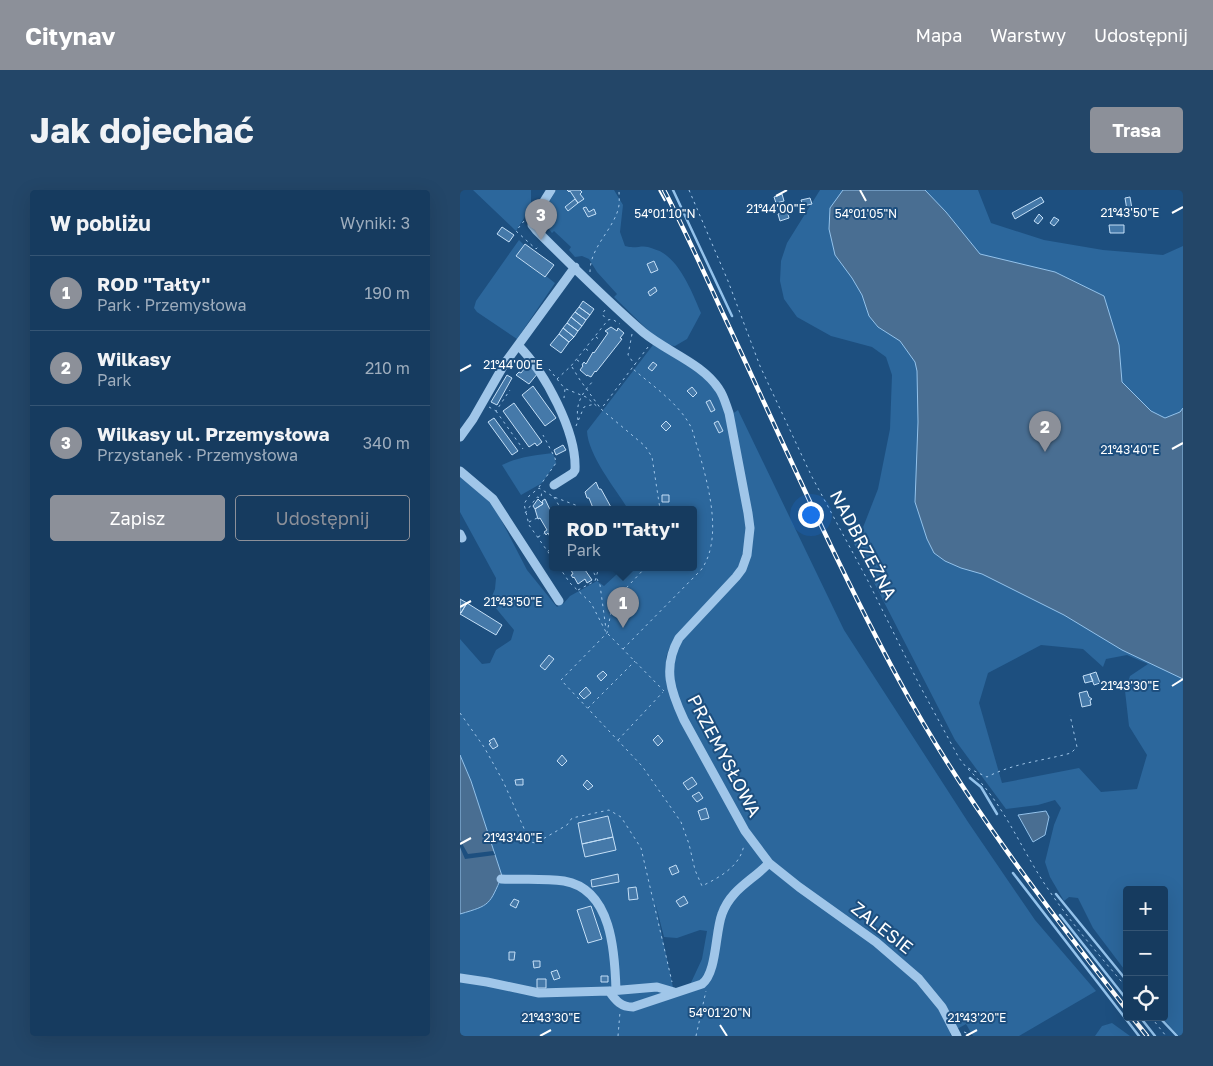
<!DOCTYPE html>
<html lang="pl">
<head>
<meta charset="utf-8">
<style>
	:root { --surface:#163b5f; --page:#234668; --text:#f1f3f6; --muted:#9eadbd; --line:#355574; --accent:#8c9099 }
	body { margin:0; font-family:"Golos Text",sans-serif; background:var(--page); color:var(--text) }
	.controls { position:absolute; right:15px; bottom:15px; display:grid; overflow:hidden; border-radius:5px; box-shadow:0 5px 20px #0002 }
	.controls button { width:45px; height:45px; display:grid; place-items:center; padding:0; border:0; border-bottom:1px solid var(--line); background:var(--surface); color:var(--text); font:25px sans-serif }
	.you { position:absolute; left:350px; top:324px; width:18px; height:18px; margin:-12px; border:4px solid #fff; border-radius:50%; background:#1a73e8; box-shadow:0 0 0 8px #1a73e833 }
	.badge { display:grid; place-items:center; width:32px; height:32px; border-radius:50%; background:var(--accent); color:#fff; font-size:16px; font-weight:700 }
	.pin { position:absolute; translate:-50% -41px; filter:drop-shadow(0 1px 2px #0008) }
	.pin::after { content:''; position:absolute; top:26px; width:18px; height:15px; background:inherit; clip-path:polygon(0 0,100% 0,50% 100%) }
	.popup { position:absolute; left:89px; top:316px; width:148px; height:65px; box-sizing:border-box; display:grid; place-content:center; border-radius:5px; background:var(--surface); filter:drop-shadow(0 1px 4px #0005); font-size:16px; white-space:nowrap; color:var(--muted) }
	.popup b { font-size:19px; color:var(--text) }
	.popup::after { content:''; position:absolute; left:50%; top:100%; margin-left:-10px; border:10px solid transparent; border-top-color:var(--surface) }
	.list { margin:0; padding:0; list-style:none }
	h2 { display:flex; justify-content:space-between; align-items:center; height:65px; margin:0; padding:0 20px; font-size:21px }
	h2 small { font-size:16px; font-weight:400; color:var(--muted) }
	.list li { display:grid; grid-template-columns:32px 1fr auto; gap:15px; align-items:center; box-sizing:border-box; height:75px; padding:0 20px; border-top:1px solid var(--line) }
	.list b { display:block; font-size:19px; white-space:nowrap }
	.list p { margin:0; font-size:16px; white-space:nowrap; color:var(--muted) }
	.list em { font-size:16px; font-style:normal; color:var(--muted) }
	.actions { display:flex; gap:10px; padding:15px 20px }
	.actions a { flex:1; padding:11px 0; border:1px solid var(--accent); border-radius:5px; text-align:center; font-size:18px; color:var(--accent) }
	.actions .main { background:var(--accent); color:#fff }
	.icon { flex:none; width:28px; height:28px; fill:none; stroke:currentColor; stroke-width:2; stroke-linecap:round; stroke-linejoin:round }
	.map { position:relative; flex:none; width:723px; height:846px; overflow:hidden; border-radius:5px }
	header { display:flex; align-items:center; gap:30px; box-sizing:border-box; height:70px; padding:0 25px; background:var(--accent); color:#fff }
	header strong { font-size:24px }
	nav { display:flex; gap:28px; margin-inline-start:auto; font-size:18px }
	.intro { display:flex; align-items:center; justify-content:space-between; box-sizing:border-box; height:120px; padding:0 30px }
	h1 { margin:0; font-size:35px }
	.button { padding:12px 22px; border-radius:5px; background:var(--accent); color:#fff; font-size:18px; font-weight:700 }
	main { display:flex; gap:30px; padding:0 30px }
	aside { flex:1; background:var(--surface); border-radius:5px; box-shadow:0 5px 20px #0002 }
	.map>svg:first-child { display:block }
	.green { fill:#2c679c; fill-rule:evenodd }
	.water { fill:#496e92; stroke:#93c2eb }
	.pier { fill:#1d4f7f }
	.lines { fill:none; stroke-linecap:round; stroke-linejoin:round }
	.stream { stroke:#93c2eb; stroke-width:2.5 }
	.building { fill:#4579a9; stroke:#c4dff7 }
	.path { stroke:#a0c6e9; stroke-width:1; stroke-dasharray:2.5 4; stroke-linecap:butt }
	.minor { stroke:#a0c6e9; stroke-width:9 }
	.rail-casing { stroke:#fff; stroke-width:4.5 }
	.rail { stroke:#1d4f7f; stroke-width:2.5; stroke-dasharray:8; stroke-linecap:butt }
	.ticks { fill:none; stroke:#fff; stroke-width:2 }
	.labels { text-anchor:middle; stroke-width:4; stroke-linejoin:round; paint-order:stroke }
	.street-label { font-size:18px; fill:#fff; stroke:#1d4f7f }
	.ticks-label { font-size:12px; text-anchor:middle; fill:#fff; stroke:#1d4f7f; stroke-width:4; stroke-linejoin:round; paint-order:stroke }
</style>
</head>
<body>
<header>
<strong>Citynav</strong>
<nav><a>Mapa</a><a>Warstwy</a><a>Udostępnij</a></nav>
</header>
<div class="intro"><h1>Jak dojechać</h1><a class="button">Trasa</a></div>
<main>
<aside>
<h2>W pobliżu<small>Wyniki: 3</small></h2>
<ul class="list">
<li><span class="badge">1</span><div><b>ROD &quot;Tałty&quot;</b><p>Park · Przemysłowa</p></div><em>190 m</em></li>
<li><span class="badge">2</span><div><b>Wilkasy</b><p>Park</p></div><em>210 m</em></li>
<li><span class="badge">3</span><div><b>Wilkasy ul. Przemysłowa</b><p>Przystanek · Przemysłowa</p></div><em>340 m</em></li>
</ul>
<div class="actions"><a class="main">Zapisz</a><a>Udostępnij</a></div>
</aside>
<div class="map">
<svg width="723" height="846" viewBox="0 0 723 846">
	<rect width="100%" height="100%" fill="#1d4f7f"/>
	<path class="green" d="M13,0H71V17L56,41Z
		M96,0H154L163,15L160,42L165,56C175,59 181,55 188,57C193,59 199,60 203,63C221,74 233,104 241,123L227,149L215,156L207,155L196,148L154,107L157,104L137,82L129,69L122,66L115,67L109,60L111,57L94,41L92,43C78,26 87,17 96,0Z
		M360,0H518L531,33L584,50L643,60L703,65L723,56V846H719L701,827H704V700H667V783L633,738L618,708L609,707L604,711L590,687L585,672L594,635L601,618L595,610L578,615L546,619L495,550L390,346L402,340L418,299L430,239L432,185L426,167L412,157L371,146L337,127L324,109L320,91L321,71L327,53ZM581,455L623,459L643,477L646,469L667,465L688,474L670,486L665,501L669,536L687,565L677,599L641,602L619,578L542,593L519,513L528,483Z
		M59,50L64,55L56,66L84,87L86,86L95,93L57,149L17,122L14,118L16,111Z
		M193,155C211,165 238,176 251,193C259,203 264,215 268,227L278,220L384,440L508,632L575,730L636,801L559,846H513L506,834L490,843L491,846H0V724C31,715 29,715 42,686L11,591L0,565V449L22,474L30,473L36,460L51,450L54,440L30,411L35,399L36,388L0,322V287L11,294L34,316L67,380L97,417L104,413L110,406L137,391L144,396L157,384L166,383L170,377H233V319H168C155,298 128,265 127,241ZM275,264L289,332V355L287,374L219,448L206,471C207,442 259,408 274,384C279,377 283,364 285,355C292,326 276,294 275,264ZM195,712L204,747L217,748L240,740L247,741L242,769L229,797C246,791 246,790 251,773C249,796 233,797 214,802Z
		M93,263L96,273L82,293L61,305L42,275C58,267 75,265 93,263Z
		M652,833L670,846H635L642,836Z"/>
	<path class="water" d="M383,0H465L486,22L520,64L595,82L644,106L659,155L662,192L691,221L705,228L720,222L723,218V489L662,460L604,425L522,384L501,378L485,371L474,363L467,349L455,312L458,232L457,181L455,172L440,151L418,137L409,126L402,105L392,88L375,65L369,39L370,18Z
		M0,565L11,591L42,686C29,715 31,715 0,724Z
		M586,621L589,627L585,645L573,652L558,625Z"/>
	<path class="pier" d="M0,650L8,664L33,661L35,665L5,669L0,657Z"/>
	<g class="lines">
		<path class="stream" d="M213,0L272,126
			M510,588L521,597L537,624
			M553,683L679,846
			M596,704L667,791
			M600,725L667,810
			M680,827L695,846
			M699,827L717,846"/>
	</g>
	<path class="building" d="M107,0H120L122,2L120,4L124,9L118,13L110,1L109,2Z
		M322,4L324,11L316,13L314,7Z
		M581,7L584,12L555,29L552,23Z
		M670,7L672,19L667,20L665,8Z
		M350,8L352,14L343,16L341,10Z
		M115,9L118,13L108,21L105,17Z
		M126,17L129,22L134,19L136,24L128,27L123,18Z
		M327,21L329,28L320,31L318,24Z
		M579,24L583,28L578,34L574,31Z
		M594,27L599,30L594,36L590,33Z
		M649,35H664V43H650Z
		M42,37L54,45L49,52L37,44Z
		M65,54L94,75L85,87L56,66Z
		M194,71L198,80L191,83L187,74Z
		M195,97L197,101L190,106L188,102Z
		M123,111L134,119L130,125L119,117Z
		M119,117L130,125L126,130L115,122Z
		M115,122L126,130L122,136L111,127Z
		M111,127L122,136L118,141L107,133Z
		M107,133L118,141L114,147L103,138Z
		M151,137L157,141L158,138L164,143L160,148L162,149L136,182L135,181L131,187L127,185V186L120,180L123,176L122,175L124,172L126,174L133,162L134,163L148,143L145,141Z
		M103,138L114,147L109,152L99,144Z
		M99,144L109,152L101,163L90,155Z
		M193,172L197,175L192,181L188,178Z
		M68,174L78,183L69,194L56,185L59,182L61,183Z
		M47,185L52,188L37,215L31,212Z
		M73,196L96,228L85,236L62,205Z
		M232,197L237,203L233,207L227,201Z
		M250,210L255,220L251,222L246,212Z
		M54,213L82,252L77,256L75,253L69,257L43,221Z
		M34,228L58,261L52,265L28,232Z
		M206,231L211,236L206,241L201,236Z
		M258,231L263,241L259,243L254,233Z
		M103,255L106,260L96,265L94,260Z
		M136,292L139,299H141L152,319H136L135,317L133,318L129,308H127L125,302Z
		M202,305H209V312H202Z
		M78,309L83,314L75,319L73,316Z
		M85,309L93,326V352L88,343L86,345L85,343L84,342L87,340L80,328L78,329L75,319L83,314L82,311Z
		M107,377H123L132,390L127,393L125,389L118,394L114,387L113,388L111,385L113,384L110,378L108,380Z
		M0,409L7,413L1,423L0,422Z
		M7,413L42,435L36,445L0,424Z
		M89,465L94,469L85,480L80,476Z
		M143,481L147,485L141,491L137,486Z
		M636,482L640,493L634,495L630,484Z
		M630,484L633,491L625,493L623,486Z
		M126,497L131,503L124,509L119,504Z
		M627,501L629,507L632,509L630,510L631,515L622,517L619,503Z
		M198,545L203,551L198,556L193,550Z
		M34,548L38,556L33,559L29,554L31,553L29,551Z
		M102,565L107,571L102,576L97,571Z
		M232,587L237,594L228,600L223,593Z
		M63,589V595H56L55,590Z
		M127,590L133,596L128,600L123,595Z
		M239,602L243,608L237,612L232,606Z
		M246,618L249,628L241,630L238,621Z
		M148,626L153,647L122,654L118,633Z
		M153,647L156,660L125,667L122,654Z
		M216,675L219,682L212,685L209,678Z
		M158,684L159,692L132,697L131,690Z
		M176,697L178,709L169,710L168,698Z
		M224,706L228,713L220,717L216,711Z
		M54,709L59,711L56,718L50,715Z
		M131,716L142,749L128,753L117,720Z
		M49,762H55L54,770H49Z
		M73,771H80V777L74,778Z
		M97,780L100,788L94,790L91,782Z
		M141,786H148V792H141Z
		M77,789H86V798H77Z"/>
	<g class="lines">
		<path class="path" d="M229,0L268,91L300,176L351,285L407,389L460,496L499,568L506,577L527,587C554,573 582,571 611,563L617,557L610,525
			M64,31L56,41L76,59L80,55
			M130,82C130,58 151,42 158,20C160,13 159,7 159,0
			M145,120L142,124L147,130
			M172,144L168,165L175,175
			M136,147L141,151
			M188,157L141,219L185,256L192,267L200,319
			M126,159L131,163
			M117,170L123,174
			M112,177L120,190L141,219
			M89,179L105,199L104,208
			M97,189L111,176L148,130L152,129L160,134
			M106,199L126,207L139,218
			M29,217L36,221L50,200
			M36,221L63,259
			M118,230C115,213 123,202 134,190
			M116,236L124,217L134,214
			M79,297L96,273L95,268L83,245
			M94,307L101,319
			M65,323L77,307L81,308L82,300
			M69,332L77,328
			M78,347L85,343
			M88,361L93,358
			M93,369L69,335L64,314L69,306L79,298L94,307L126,319
			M99,377L110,393L131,413L146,442
			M131,377L140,395L146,439
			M186,377L153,412L147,443L101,490L182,576L221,632L229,654L235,680L242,696C260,687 281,676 284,654
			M118,400L135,391L139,377
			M148,444L204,501
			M163,459L241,380C267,344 243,277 232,239C220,214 194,197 173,179
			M128,518L175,471
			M0,523L24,557L43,591L70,652L76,653L107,635L112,628L149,620L161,627L181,658L212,792
			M158,550L203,502
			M508,579C543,612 560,657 586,696C610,732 639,765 667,798
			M691,827L706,846
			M504,842L507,843L509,846
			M158,846L160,822
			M236,846L246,801"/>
		<path class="minor" d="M91,0L73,29L72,35L76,40C111,75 146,110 183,142C207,162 242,173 259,199C264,206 266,215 269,223L288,323L290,338L287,365L282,379L276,387L219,448C202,478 211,502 224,530L285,641L309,673L339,697L416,752L459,789L482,817L497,846
			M59,156C85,183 117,242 115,280L113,283L94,295
			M0,247L13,229L45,173L115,77
			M0,281L33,309L99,411
			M0,344L2,348
			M41,689C62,690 83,688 104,691C152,699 155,763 156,801
			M0,788L27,792L79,803L149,801C156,811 161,817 173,817L242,794C257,783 255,742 262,724C271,699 292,691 309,673
			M150,801L197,797L214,802"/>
		<g class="rail-casing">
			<path id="rail" d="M204,0C226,42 245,85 265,128C322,250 376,374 440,492C504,610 585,715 667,820
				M672,827L687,846"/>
		</g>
		<use href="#rail" class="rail"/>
	</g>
	<path class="ticks" d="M199,0L205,11M400,0L406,11M316,6L327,0M712,23L723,17M0,181L11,175M712,259L723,253M0,417L11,411M712,496L723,489M0,654L11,648M260,835L267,846M80,846L91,840M506,846L517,840"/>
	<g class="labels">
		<g class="street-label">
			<text transform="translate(403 355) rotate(62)" y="6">NADBRZEŻNA</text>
			<text transform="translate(264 566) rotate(62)" y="6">PRZEMYSŁOWA</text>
			<text transform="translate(422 738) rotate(38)" y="6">ZALESIE</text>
		</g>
	</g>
	<g class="ticks-label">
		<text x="316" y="23">21°44'00"E</text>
		<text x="670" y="27">21°43'50"E</text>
		<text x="205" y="28">54°01'10"N</text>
		<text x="406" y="28">54°01'05"N</text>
		<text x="53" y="179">21°44'00"E</text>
		<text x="670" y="264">21°43'40"E</text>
		<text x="53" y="416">21°43'50"E</text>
		<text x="670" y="500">21°43'30"E</text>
		<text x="53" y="652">21°43'40"E</text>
		<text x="260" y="827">54°01'20"N</text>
		<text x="91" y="832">21°43'30"E</text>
		<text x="517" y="832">21°43'20"E</text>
	</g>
</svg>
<div class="controls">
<button>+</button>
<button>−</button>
<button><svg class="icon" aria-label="locate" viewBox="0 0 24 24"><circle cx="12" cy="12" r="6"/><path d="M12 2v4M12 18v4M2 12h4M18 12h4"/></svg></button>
</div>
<div class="you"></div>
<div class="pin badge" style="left:163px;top:438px">1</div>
<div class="popup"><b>ROD &quot;Tałty&quot;</b>Park</div>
<div class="pin badge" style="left:585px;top:262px">2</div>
<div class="pin badge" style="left:81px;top:50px">3</div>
</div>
</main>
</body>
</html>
